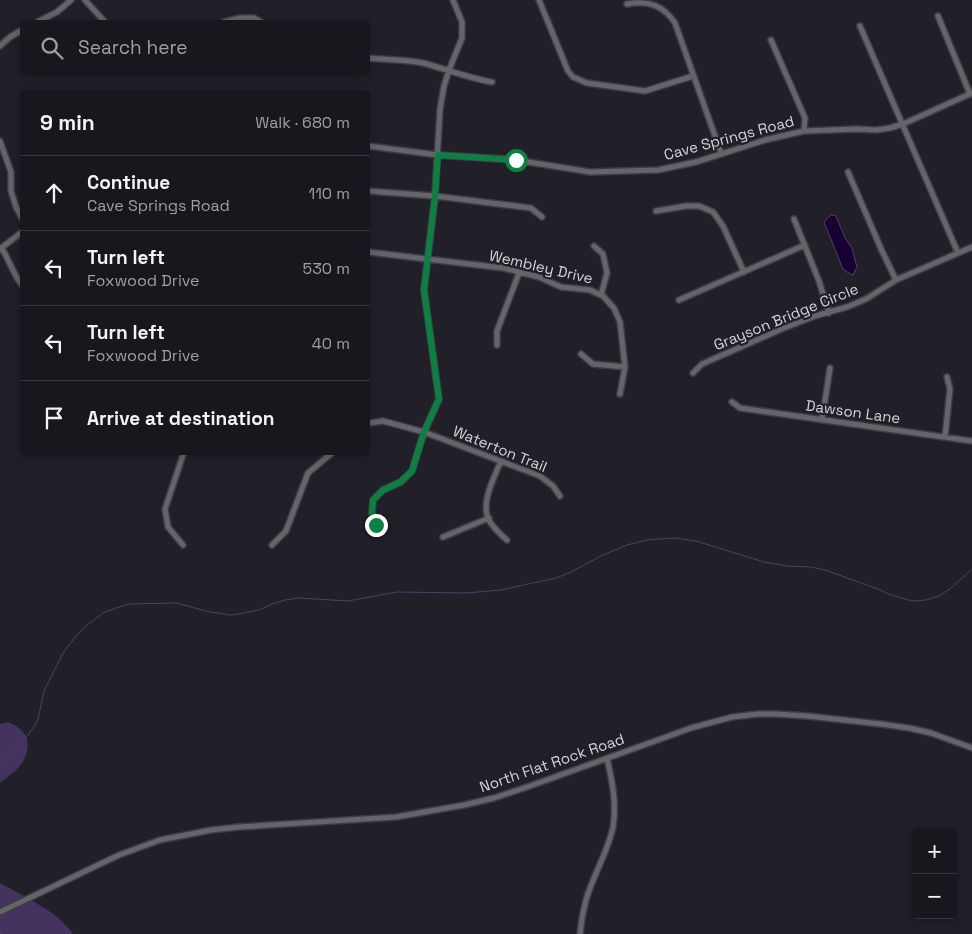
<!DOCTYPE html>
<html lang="en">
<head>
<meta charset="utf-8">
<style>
	:root { --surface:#19171d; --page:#26242a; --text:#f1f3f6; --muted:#9f9fa4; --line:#37363b }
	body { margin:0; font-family:"Space Grotesk",sans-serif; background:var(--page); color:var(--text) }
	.controls { position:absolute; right:15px; bottom:15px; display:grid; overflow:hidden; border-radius:5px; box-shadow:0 2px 12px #0003 }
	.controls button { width:45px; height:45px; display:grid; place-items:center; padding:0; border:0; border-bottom:1px solid var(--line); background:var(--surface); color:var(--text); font:25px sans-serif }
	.stop { position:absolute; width:15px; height:15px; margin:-11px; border:4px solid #0b8043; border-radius:50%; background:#fff }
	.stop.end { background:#0b8043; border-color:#fff; box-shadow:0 1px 5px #0008 }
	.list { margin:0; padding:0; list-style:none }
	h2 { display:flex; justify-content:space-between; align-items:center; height:65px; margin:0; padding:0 20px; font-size:21px }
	h2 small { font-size:16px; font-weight:400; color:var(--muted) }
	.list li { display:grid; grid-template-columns:32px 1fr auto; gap:15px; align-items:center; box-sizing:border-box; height:75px; padding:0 20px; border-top:1px solid var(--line) }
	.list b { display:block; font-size:19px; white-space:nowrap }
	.list p { margin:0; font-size:16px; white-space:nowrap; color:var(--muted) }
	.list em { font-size:16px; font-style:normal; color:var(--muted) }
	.icon { flex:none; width:28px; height:28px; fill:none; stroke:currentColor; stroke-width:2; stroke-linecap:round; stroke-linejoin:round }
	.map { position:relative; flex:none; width:972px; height:934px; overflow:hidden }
	.search { position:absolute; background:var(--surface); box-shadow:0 2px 12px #0003; left:20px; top:20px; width:350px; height:55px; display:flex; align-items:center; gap:12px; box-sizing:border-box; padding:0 18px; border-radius:5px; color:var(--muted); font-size:19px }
	.panel { position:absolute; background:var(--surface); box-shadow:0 2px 12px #0003; left:20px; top:90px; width:350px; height:365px; border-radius:5px }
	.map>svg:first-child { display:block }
	.green { fill:#43335e }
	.water { fill:#180033; stroke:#513f65 }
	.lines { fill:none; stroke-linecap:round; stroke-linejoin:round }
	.stream { stroke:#513f65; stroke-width:1 }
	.minor-casing { stroke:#3e3c43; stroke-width:8 }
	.minor { stroke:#656468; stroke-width:5 }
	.route { stroke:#0b8043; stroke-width:6 }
	.labels { text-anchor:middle; stroke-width:4.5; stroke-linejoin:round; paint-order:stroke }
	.street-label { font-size:15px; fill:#d5d3d9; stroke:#211f27 }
</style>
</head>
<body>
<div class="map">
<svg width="972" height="934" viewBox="0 0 972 934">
	<rect width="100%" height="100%" fill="#211f27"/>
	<path class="green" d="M8,722C27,729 33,743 23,762C18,770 7,777 0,783V724Z
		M0,883C23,896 59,912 73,934H0Z"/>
	<path class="water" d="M831,215L836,216L845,238L852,248L857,267L853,275L847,272L843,269L824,222Z"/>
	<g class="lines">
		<path class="stream" d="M0,765L27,736L35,725L38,719L44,691L63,653L76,636L86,626L103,613L116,608L129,604L176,603L210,612L231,615L238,614L259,610L272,604L285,600L299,598L348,601L397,592L466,593L501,590L556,578L569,573L601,556L627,545L647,540L675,538L696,541L764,562L787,566L811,567L825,570L878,589L891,595L912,601L926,600L939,596L951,588L972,569
			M0,931L3,934"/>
		<g class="minor-casing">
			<path id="minor" d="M85,0L105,22
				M539,0L568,71L573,77L587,83L645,91L693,76
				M627,4C648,0 663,5 675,23L721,153
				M938,16L970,94
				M37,22L57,12L71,0
				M224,22L240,18H254L261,22
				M860,26L958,253
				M771,40L805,118L804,131
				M0,46L10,37L22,30
				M368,58C385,60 407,59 423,63C446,69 468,78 492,82
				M0,141L11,172V191L16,207L22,218
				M368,146L438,155L516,160L590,172L658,170L696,162L765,140L804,131L857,129L876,130L890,128L903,124L972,93
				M848,172L882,251L896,280
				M368,191L435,196L531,208L542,217
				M656,211L686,206H699L713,212L723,226L744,272
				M794,219L819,281L829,313
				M594,246L603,254L607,273L601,295
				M2,248L17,278L22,285
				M0,249L22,232
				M368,252L503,268L539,277L561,287L590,290L603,296L614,308L620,322L625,367L620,394
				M679,300L805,245
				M497,345V331L519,273
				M581,354L593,364L625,367
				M693,373L702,364L784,328L815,316L847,307L866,299L896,280L972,247
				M732,402L740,408L972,441
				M822,420L830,368
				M368,424L369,423L383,421L424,432L540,476L553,486L560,496
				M945,437L950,389L947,377
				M501,461C494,478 479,505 490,522C495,529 501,535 507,540
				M376,525L372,513L373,500L383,490L401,482L412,471L424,432L439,399L424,290L435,196L440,109L444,86L449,70L462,38V22L453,0
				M443,537L489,518
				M183,545L168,527L165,509L184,452
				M272,545L286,531L308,473L333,452
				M0,912L119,855L160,840L211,830L239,827L396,817L464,805L494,798L530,786L691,728L732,717L758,714H776L807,716L881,724L909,728L931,733L972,748
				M580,934C581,922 583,911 586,900C593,875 608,852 613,827C617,803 612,781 607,758"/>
		</g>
		<use href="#minor" class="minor"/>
	</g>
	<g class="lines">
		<path class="route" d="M376,525L372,512L373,500L383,490L400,482L412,471L424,432L439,399L424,290L435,196L438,155L516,160"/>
	</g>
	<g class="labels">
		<g class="street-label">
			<text transform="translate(729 138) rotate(-15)" y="5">Cave Springs Road</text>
			<text transform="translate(541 267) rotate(13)" y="5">Wembley Drive</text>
			<text transform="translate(786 317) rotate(-22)" y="5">Grayson Bridge Circle</text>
			<text transform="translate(853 412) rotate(8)" y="5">Dawson Lane</text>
			<text transform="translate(500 449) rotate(22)" y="5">Waterton Trail</text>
			<text transform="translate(552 763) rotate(-19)" y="5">North Flat Rock Road</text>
		</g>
	</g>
</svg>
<div class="controls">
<button>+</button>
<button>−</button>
</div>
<div class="stop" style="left:516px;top:160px"></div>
<div class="stop end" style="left:376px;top:525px"></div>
<div class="search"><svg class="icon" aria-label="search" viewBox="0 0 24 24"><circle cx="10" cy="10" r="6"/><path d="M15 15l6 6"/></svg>Search here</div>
<section class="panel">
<h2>9 min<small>Walk · 680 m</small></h2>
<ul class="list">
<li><svg class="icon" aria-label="ahead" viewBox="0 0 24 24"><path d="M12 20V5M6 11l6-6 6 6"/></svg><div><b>Continue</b><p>Cave Springs Road</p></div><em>110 m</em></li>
<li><svg class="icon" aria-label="left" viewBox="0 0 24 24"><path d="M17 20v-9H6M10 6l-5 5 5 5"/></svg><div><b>Turn left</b><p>Foxwood Drive</p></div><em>530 m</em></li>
<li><svg class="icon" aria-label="left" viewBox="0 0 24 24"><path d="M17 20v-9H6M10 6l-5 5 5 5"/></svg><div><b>Turn left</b><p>Foxwood Drive</p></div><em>40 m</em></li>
<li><svg class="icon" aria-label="arrive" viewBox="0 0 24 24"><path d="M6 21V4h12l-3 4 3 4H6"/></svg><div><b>Arrive at destination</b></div></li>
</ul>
</section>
</div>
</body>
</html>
